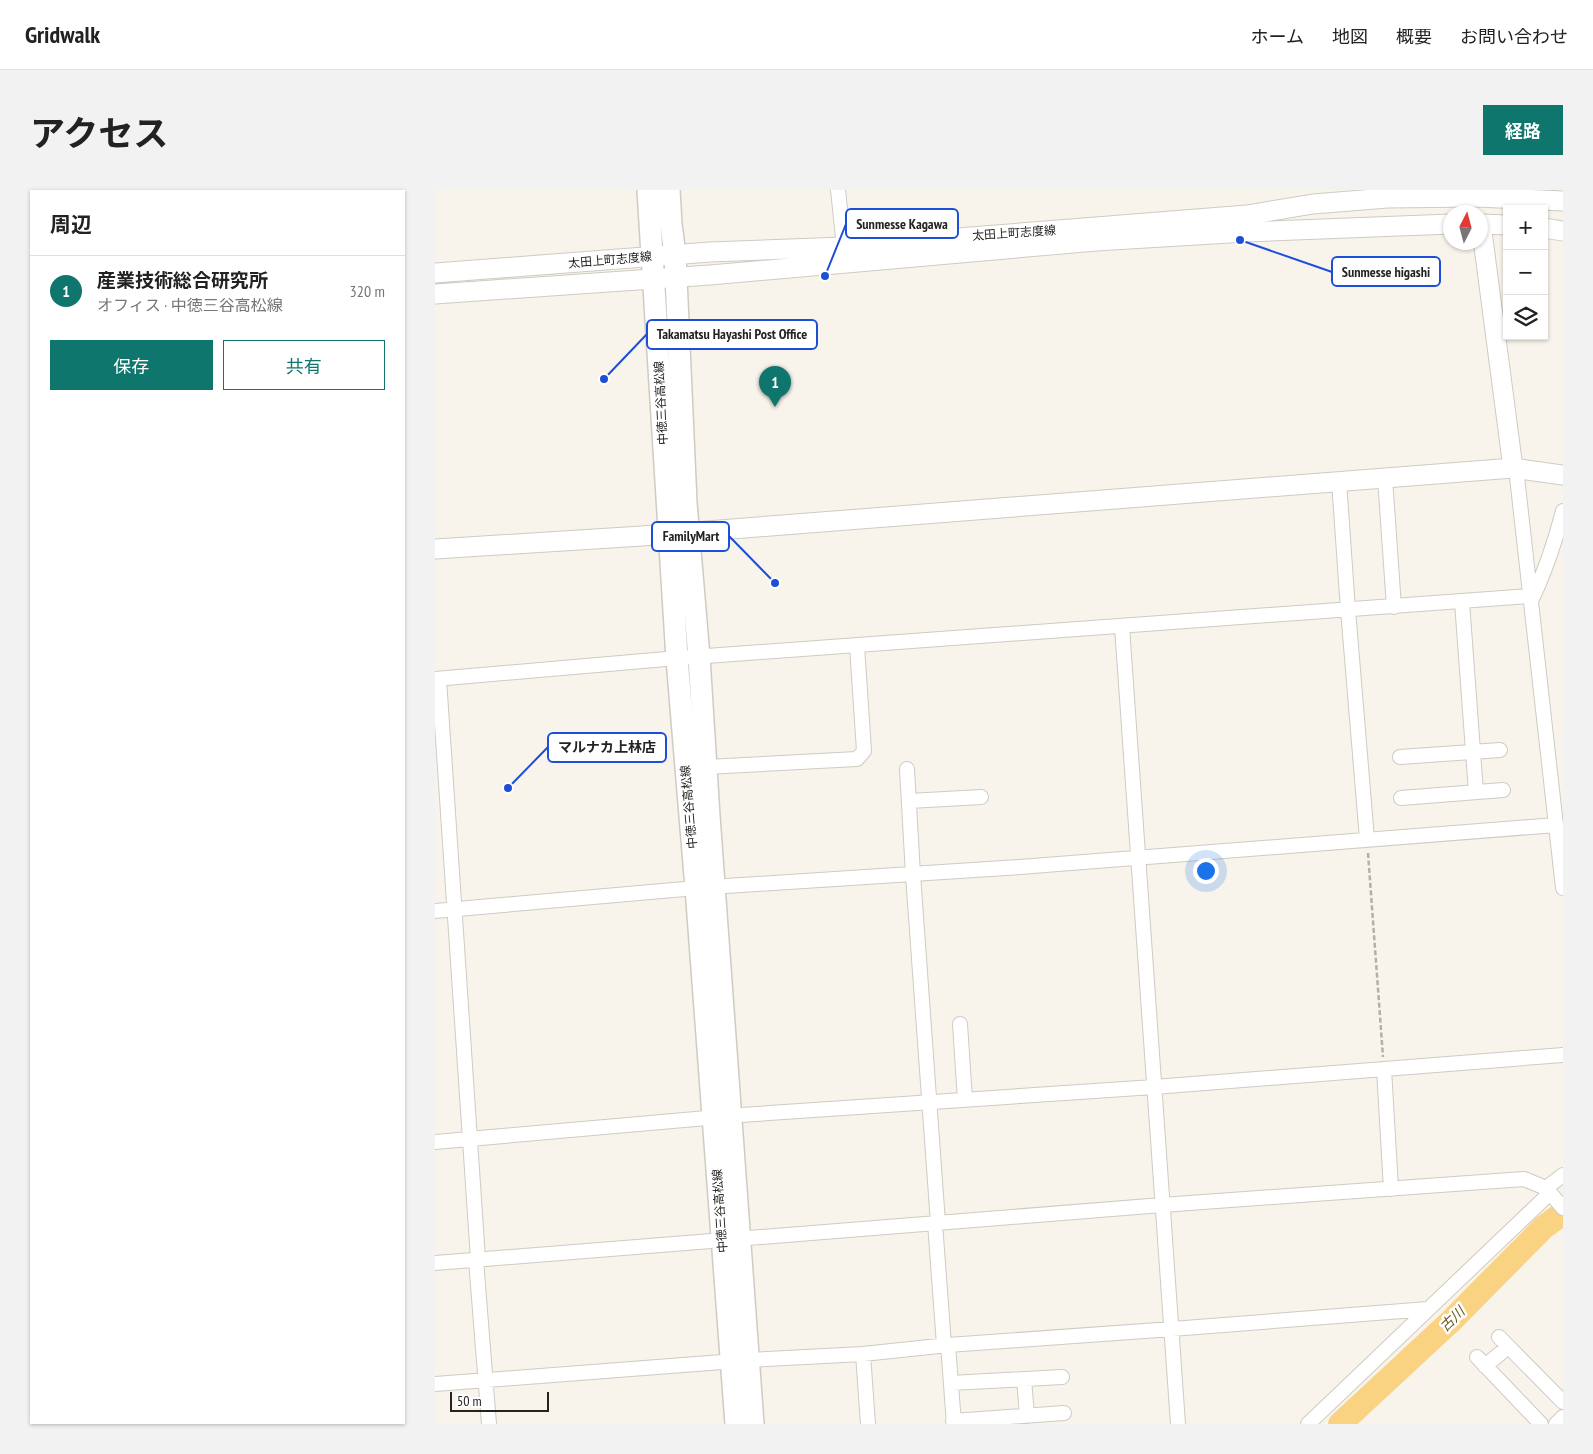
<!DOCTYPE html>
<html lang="ja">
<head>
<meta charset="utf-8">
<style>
	:root { --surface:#fff; --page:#f2f2f2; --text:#222; --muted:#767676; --line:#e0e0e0; --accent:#0f766e }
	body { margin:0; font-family:"PT Sans Narrow","Noto Sans JP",sans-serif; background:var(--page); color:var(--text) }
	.controls { position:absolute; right:15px; top:15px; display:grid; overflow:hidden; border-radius:0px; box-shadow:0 1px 4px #0004 }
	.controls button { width:45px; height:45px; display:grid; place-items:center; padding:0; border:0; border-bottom:1px solid var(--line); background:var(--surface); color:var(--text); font:25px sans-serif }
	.compass { position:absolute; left:1008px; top:15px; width:45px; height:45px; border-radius:50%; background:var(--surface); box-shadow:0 1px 4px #0004; rotate:6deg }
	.scale { position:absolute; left:15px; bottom:12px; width:99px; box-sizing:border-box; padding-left:5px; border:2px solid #252321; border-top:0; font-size:14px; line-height:18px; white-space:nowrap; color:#252321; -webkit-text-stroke:4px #fff; paint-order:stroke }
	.you { position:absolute; left:770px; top:680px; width:18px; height:18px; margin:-12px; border:4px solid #fff; border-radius:50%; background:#1a73e8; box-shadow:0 0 0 8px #1a73e833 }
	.badge { display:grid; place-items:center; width:32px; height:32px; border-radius:50%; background:var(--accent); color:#fff; font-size:16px; font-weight:700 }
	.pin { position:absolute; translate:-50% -41px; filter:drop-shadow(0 1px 2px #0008) }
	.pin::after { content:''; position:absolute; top:26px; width:18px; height:15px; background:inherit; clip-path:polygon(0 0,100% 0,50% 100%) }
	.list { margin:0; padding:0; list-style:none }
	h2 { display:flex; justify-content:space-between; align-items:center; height:65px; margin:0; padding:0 20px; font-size:21px }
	h2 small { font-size:16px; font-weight:400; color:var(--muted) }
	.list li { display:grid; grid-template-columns:32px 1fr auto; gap:15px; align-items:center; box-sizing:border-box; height:70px; padding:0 20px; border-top:1px solid var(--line) }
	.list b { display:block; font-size:19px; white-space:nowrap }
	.list p { margin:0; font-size:16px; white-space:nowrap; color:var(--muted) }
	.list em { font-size:16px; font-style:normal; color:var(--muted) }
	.actions { display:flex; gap:10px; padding:15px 20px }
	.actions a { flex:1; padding:11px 0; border:1px solid var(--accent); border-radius:0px; text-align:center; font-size:18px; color:var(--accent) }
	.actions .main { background:var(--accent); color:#fff }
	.icon { flex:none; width:28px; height:28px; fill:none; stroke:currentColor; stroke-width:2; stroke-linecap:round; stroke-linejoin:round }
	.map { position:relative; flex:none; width:1128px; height:1234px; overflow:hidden; border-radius:0px }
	header { display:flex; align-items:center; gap:30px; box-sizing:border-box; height:70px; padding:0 25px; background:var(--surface); border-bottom:1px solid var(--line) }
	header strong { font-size:24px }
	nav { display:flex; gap:28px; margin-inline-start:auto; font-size:18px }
	.intro { display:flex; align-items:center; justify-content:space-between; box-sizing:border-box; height:120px; padding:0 30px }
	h1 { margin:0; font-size:35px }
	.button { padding:12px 22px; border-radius:0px; background:var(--accent); color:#fff; font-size:18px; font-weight:700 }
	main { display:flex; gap:30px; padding:0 30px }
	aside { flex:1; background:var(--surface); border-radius:0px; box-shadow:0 1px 4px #0004 }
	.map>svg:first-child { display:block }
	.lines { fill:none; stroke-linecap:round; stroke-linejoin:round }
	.river { stroke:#f9d382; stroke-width:24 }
	.street-casing { stroke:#cfcbc3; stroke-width:16 }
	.secondary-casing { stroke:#cfcbc3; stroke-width:21 }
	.primary-casing { stroke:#cfcbc3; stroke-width:24 }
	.path { stroke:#b3afa9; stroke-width:2.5; stroke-dasharray:5 2.5; stroke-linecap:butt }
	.street { stroke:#fff; stroke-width:14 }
	.secondary { stroke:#fff; stroke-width:19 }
	.primary { stroke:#fff; stroke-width:21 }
	.labels { text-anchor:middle; stroke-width:5; stroke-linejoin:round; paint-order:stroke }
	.street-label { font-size:12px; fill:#252321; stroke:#fff }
	.water-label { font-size:14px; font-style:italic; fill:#6d5317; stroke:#fff }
	.leader { fill:none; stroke:#1d4ed8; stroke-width:2 }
	.callout-dot { fill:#1d4ed8; stroke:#fff; stroke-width:2 }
	.callout { fill:#fff; stroke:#1d4ed8; stroke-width:2 }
	.callout-label { font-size:14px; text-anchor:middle; font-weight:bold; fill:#252321 }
</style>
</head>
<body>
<header>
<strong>Gridwalk</strong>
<nav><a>ホーム</a><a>地図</a><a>概要</a><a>お問い合わせ</a></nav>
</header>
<div class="intro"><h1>アクセス</h1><a class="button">経路</a></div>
<main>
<aside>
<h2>周辺<small></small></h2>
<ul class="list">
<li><span class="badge">1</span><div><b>産業技術総合研究所</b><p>オフィス · 中徳三谷高松線</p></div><em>320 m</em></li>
</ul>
<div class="actions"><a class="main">保存</a><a>共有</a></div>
</aside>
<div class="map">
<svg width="1128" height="1234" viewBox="0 0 1128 1234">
	<rect width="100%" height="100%" fill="#f8f4ec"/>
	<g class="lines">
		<path class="river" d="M905,1234L1016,1131L1109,1037L1128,1023"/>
		<g class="street-casing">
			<path id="street" d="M403,0L409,57
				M1081,278L1128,698
				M950,288L959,417
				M904,291L913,420L932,649
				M1096,411C1110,382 1120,352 1128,321
				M1027,412L1041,602
				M687,437L743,1234
				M0,489L231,469L1095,406
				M4,489L43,1069
				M965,567L1065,560
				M271,577L422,569L429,561L422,456
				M472,579L478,685L503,1033
				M966,608L1068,600
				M474,611L546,607
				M0,721L261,698L585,677L1121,635
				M525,834L530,910
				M949,879L956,999
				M0,952L306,925L719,897L1128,865
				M1111,998L1128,985
				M500,1033L509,1155
				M41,1070L54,1234
				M0,1073L727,1015L1089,989L1111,998L1128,1018
				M1064,1147L1128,1212
				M513,1155L519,1234
				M428,1164L433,1234
				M1042,1167L1106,1234
				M1050,1176L1073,1157
				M589,1189L592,1226
				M516,1193L627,1187
				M0,1194L313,1170L428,1164L513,1155L737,1139L993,1119
				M518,1231L629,1223
				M873,1234L1115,1003
				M1121,1234L1128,1227"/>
		</g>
		<g class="secondary-casing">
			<path id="secondary" d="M1072,35L1046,34L1078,278
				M1109,38L1128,41
				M0,83L275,62L409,57L661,37L812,25L878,14L952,8L1043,7L1128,11
				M0,104L275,85L661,51L811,42L1016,34
				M0,359L207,346L1078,278L1128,285"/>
		</g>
		<g class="primary-casing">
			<path id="primary" d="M213,0L242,469L261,698L301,1234
				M234,0L236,34L240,65L251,313L264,467L274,626L318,1234"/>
		</g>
		<path class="path" d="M933,663L948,867"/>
		<use href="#street" class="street"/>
		<use href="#secondary" class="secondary"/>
		<use href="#primary" class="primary"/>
	</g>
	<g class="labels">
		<g class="street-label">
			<text transform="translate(579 43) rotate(-4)" y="4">太田上町志度線</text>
			<text transform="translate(175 70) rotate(-5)" y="4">太田上町志度線</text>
			<text transform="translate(226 213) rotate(-93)" y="4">中徳三谷高松線</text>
			<text transform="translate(254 617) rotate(-95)" y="4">中徳三谷高松線</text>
			<text transform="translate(285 1021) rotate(-94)" y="4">中徳三谷高松線</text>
		</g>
		<g class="water-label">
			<text transform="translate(1017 1129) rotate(-44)" y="5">古川</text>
		</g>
	</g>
	<path class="leader" d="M390 86L411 34M805 50L897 82M169 189L212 144M340 393L294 346M73 598L113 557"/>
	<g class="callout-dot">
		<circle cx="390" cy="86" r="5"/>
		<circle cx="805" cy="50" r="5"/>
		<circle cx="169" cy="189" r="5"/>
		<circle cx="340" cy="393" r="5"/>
		<circle cx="73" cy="598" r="5"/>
	</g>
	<g class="callout">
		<rect x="411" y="19" width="112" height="29" rx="5"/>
		<rect x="897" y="67" width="108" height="29" rx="5"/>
		<rect x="212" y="130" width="170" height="29" rx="5"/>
		<rect x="217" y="332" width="77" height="29" rx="5"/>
		<rect x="113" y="543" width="118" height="29" rx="5"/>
	</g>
	<g class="callout-label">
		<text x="467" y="39">Sunmesse Kagawa</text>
		<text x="951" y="87">Sunmesse higashi</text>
		<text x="297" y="149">Takamatsu Hayashi Post Office</text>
		<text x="256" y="351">FamilyMart</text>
		<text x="172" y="562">マルナカ上林店</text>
	</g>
</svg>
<div class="controls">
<button>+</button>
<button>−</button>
<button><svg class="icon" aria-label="layers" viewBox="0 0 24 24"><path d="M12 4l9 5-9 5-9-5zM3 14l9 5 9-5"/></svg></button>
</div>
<svg class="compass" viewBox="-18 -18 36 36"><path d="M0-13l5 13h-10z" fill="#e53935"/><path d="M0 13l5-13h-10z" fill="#767676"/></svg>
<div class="scale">50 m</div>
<div class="you"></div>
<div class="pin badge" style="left:340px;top:217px">1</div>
</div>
</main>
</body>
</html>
